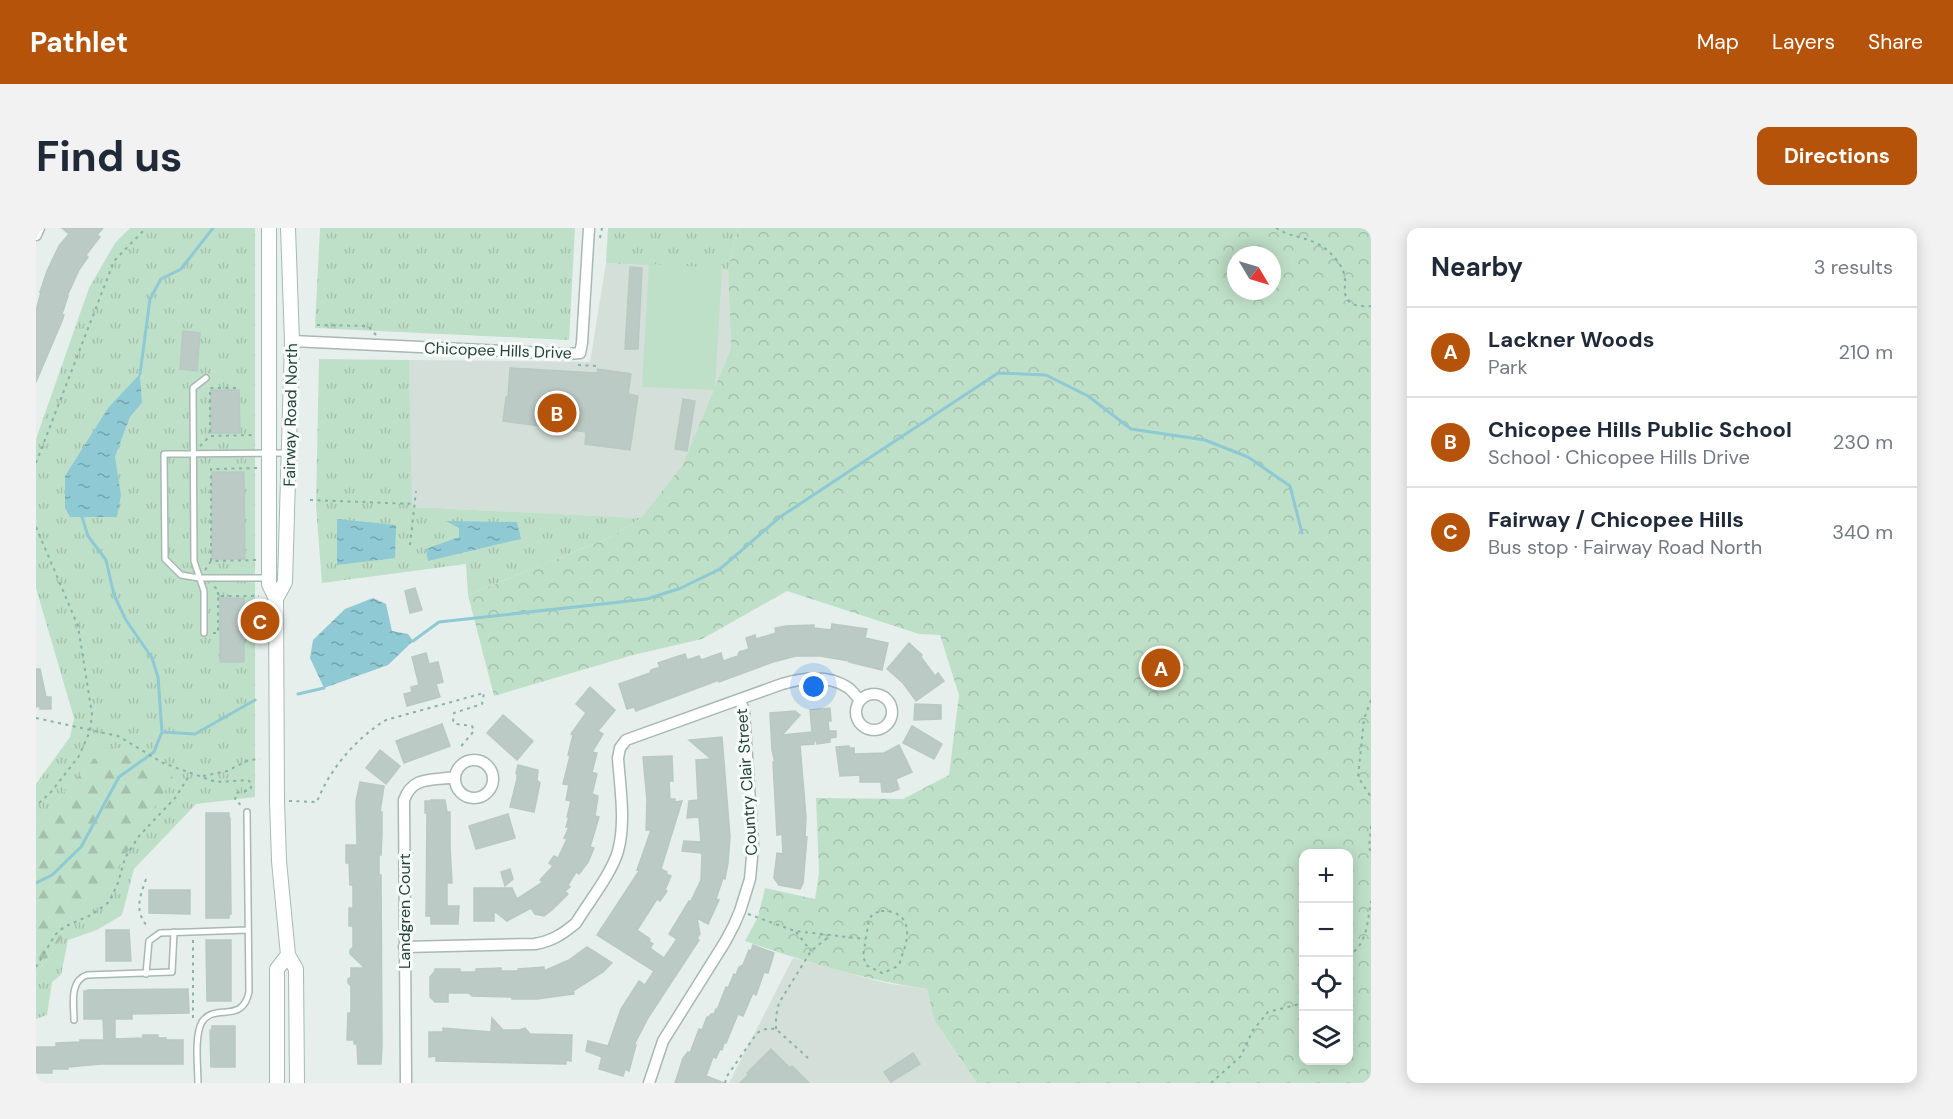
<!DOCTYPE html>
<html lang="en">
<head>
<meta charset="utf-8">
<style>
	:root { --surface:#fff; --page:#f2f2f3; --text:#1f2937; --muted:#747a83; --line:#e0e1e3; --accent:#b45309 }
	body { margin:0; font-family:"DM Sans",sans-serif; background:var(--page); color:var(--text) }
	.controls { position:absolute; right:18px; bottom:18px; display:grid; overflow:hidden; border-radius:12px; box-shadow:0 3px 15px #0003 }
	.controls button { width:54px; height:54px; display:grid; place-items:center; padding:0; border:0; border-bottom:2px solid var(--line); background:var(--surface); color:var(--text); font:30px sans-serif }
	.compass { position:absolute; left:1191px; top:18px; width:54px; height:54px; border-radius:50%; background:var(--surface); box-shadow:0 3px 15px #0003; rotate:128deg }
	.you { position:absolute; left:778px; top:459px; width:21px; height:21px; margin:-15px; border:4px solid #fff; border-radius:50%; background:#1a73e8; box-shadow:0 0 0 9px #1a73e833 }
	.badge { display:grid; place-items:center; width:39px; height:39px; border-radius:50%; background:var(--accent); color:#fff; font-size:20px; font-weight:700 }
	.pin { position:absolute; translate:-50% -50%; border:3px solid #fff; box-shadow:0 2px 6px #0006 }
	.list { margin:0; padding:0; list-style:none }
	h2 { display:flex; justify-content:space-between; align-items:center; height:78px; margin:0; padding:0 24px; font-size:26px }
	h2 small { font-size:20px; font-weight:400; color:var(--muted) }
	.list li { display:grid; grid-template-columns:39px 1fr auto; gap:18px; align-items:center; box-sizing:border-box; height:90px; padding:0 24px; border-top:2px solid var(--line) }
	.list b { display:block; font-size:22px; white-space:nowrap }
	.list p { margin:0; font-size:20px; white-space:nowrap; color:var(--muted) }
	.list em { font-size:20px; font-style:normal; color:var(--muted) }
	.icon { flex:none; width:33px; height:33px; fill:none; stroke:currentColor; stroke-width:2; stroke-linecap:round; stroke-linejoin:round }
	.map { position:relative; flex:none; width:1335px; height:855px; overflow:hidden; border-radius:12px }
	header { display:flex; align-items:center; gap:36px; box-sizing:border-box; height:84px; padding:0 30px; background:var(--accent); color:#fff }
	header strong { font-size:28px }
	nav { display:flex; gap:33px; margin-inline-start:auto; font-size:21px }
	.intro { display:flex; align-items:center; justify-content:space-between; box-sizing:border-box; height:144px; padding:0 36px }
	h1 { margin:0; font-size:42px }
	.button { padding:15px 27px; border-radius:12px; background:var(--accent); color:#fff; font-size:21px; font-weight:700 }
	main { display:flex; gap:36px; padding:0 36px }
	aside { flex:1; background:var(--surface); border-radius:12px; box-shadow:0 3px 15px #0003 }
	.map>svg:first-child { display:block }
	.built { fill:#d4dfda }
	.grass { fill:url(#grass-tufts); fill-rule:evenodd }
	.forest { fill:url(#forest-firs) }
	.park { fill:url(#park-crowns); fill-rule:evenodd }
	.pitch { fill:#bfe0c8 }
	.water { fill:url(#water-ripples) }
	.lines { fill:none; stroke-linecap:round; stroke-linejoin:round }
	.stream { stroke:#8ec9d4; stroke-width:3 }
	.building { fill:#bbcac4; stroke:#b8c9c2; stroke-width:1.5 }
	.lane-casing { stroke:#a8b8b2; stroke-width:8 }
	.street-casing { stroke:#a8b8b2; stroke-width:13 }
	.secondary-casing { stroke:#a4bbb3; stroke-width:16 }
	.path { stroke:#86b3a5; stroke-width:2; stroke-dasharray:3 4.5; stroke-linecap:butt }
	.lane { stroke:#fff; stroke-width:5 }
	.street { stroke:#fff; stroke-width:10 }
	.secondary { stroke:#fff; stroke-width:14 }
	.labels { text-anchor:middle; stroke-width:6; stroke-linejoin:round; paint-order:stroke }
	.street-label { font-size:16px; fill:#24423a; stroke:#f7fbf9 }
</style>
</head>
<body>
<header>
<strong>Pathlet</strong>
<nav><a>Map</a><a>Layers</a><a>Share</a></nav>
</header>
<div class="intro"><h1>Find us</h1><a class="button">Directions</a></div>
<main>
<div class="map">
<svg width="1335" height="855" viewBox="0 0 1335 855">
	<defs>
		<pattern id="grass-tufts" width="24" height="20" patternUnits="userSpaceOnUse" patternTransform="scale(1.5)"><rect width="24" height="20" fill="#bfe0c8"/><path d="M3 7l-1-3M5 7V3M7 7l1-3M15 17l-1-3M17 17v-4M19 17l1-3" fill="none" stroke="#a4c1ad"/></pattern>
		<pattern id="forest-firs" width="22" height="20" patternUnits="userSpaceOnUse" patternTransform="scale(1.5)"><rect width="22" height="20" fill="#bfe0c8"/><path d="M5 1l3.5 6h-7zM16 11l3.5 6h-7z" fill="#a4c1ad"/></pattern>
		<pattern id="park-crowns" width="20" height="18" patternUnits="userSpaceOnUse" patternTransform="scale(1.5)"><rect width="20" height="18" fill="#bfe0c8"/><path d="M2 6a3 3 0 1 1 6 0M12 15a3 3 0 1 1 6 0" fill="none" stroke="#a4c1ad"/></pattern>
		<pattern id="water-ripples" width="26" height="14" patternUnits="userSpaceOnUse" patternTransform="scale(1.5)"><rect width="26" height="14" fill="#8ec9d4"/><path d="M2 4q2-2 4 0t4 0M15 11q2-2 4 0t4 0" fill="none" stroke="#74a5ad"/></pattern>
	</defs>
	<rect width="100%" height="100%" fill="#e6efeb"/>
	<path class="built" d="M570,35L692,42L695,120L647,236L605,290L375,279L373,132L554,134Z
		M757,730L849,755L891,761L898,792L941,855H693Z"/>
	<path class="grass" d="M94,0H219V569L160,576L98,641L86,687L61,702L32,712L25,747L16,754L11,787L0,791V746L25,711L68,521L0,595V556L34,509L38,490L0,360V211L53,60L79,15ZM104,147L106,175L94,189L79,229Z
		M284,0H539L533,112L279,100Z
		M572,0H702L692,42L570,35Z
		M283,131L373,132L376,279L605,290L577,308L432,367L430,336L286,355L280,278Z"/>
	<path class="forest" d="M86,520L137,549L80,643L25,711L0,746V595L67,521Z"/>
	<path class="park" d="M702,0H1335V855H941L898,792L891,761C828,752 769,734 709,713L722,689L729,660L779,671L783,645L780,570L867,571L913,547L923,467L904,407L883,406L751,363L666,411L597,427L458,468L432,367L577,308L605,290L647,236L695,120L692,42ZM1200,27H1236V63H1200ZM1268,626H1312V832H1268Z"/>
	<path class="pitch" d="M613,36L686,40L679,162L606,159Z"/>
	<path class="water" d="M104,146L106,175L94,189L79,229L85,267L81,289H34L29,280V248L72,180Z
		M301,291L360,297L359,330L301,337Z
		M410,293L481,294L485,311L392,333L390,321L423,309V300Z
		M337,370L350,376L356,403L372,406L377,413L352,437L288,460L274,430L277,412L309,381Z"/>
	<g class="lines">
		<path class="stream" d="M104,146L114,71L125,51L145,41L177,0
			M377,413L403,394L611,371L645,360L684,341L744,289L962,145L1010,147L1052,168L1095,201L1169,212L1212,229L1254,258L1266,305
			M262,466L288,460
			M126,504L159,506L219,472
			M0,655L16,647L45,619L83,549L118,524L126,504L122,449L116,430L90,392L78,367L70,332L52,308L46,289"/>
	</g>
	<path class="building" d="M26,0H67L61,7L64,9L50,27L52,29L43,42L31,68H32L26,86L28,87L26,93L0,154V83L5,64H4L11,43L23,18L33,6Z
		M594,39L606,40L602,121H589Z
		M147,103L164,105L161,143L144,141Z
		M474,140L561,145L562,141L595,146L592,166L602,168L594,222L549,216L550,204L467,193L470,169H472Z
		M175,162H203L204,205H175Z
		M647,171L659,173L651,223L639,221Z
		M176,244H208L209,331H176Z
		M379,360L386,382L374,385L369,363Z
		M184,370H208V434H184Z
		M796,396L831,401L829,410L852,415L846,442L813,434V433L784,428H760L737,434L683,454V452L600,483L598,479L591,481L583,456L614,445L615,442L624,439L622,435L649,426L651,432L663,428L665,432L685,425L687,433L702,428L703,424L713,421L710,410L719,407L720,411L740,405L739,400L750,398L778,397V400L795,402Z
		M873,415L886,427L885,429L899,448L902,445L908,453L880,473L867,455L851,441Z
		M390,425L393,436L402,434L407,454L400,456L404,469L371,478L368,466L376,464L375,459L383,457L376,429Z
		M0,441H4L10,469H15V481H4V478L0,479Z
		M554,459L579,482L562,503L567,506L556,524L561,525L556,544L561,546L556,566L562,568L559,588L563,589L554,619L558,620L552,634L543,646L540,644L532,657L534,659L529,663L532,666L516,682L508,688L499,686L495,680L471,693L458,683V693H438V660H476L481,671L507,654L504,652L517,638L513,635L518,628L522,630L531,611L528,610L533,599H530L533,589H531L535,573L530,572L533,557L527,556L534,528L532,527L537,507L535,506L550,485L540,476Z
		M879,476L905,477V491L878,492Z
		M794,480L795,493H792L793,503H800V509L794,510V514L781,516L780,512L778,513V516L764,517L770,589L769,609H771L767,655L764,661L743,657L738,650L741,625L747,626L746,606L741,607L737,534L739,535L736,522L734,485L759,483L764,487L746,507L776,504L774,482Z
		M467,487L497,513L481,532L451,505Z
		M406,496L414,518L368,535L360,513Z
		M876,498L906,516L898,531L867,515Z
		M686,509L694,609L692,635L689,651L687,650L680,671L683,672L672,696L661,690L664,706L661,710L663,712L612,790L598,817H600L593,843L589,841L587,848L563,841L566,829L550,823L552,813L572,818L585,781L603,753L609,757L618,743L561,707L603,643L601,642L615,602H610L611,572L607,529L636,528L637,553H633L634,571H639V574L646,573L625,641L631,644L630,646L635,648L629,662L631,663L624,673L621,671L601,702L614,711L613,713L617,716L614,720L628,730L641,711L633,706L653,673H655L665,652L666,625L646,623L648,613L665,614L663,589L651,590L653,573L662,572L660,532L675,531L653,512Z
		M863,517L876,544L860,551L863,561L855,564H846L845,554H824V547L804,548L800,519L813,518V520H818V526L848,525Z
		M344,522L364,538L350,556L330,540Z
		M482,537L502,542L501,552L504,555L498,584L474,579L481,551V545H480Z
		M324,554L348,558L344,584H346V606L345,627H343V647H345L346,816L345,836H322L321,816H318V812H311L312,785H315V758L312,755V751L315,749V740H329L314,726V722L317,719V698H313V680H317V657H314L313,635H310V617H321L320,573Z
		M395,572H409L411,584H414V618L416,655H411V678H423L422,696H395V688H390L391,585H389V573H395Z
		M170,585H193V589L194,590L195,686H193V690H170Z
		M472,586L479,610L440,621L433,598Z
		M474,641L477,651L469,658L465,644Z
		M113,662H154V686L113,685Z
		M70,702H93L95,733H70Z
		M170,712H195V773H171Z
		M717,717L738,725L736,732L732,745L728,744L720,767L717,765L707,788L702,786L690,815H688L686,822L684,821L680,830L677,829L670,848L688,855H639L647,830L652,824L654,825L663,801L666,802L671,789H673L675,786H678L680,781L681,782L690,759L692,760L698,746L700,747L703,739L707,737L713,722L715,723Z
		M551,719L576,735L567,744L537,763L538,766L501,771H476V769L436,768L433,765H412V774H399L394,769V749L399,743V741H424V744H440V741L465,740V743H482V741L508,739V743L533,732Z
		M152,761L153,785L96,786V791H79V811L107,810V807H122V810H130V812H147V836H65L32,839V841H16V845H0V819H20V815L44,814V812H68L67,791H48V763H52V762Z
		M456,790L467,802H483L489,800L494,806L536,807L535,833L530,832V836L400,833V828L393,829V804H407V800L455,804Z
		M176,798H199V839H175L174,802H176Z
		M735,821L754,840L756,838L773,855H704L713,846L711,845Z
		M877,825L884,836L855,854L848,844Z"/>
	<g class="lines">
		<g class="lane-casing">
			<path id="lane" d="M232,350H163L145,347L129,331L128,226L252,225
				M168,405V363L158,333L157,160L170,150
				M110,746L113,713L124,705L212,702
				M38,792C38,776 33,753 51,747L136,744L138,704
				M162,855C162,839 158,808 166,794C179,774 206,797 213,764L211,584"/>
		</g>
		<g class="street-casing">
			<path id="street" d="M0,7L3,0
				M256,113L531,126L544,125L546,115L553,0
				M820 484a18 18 0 1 1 36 0a18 18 0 1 1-36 0Z
				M419 551a19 19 0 1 1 38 0a19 19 0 1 1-38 0Z
				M368,719L499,716C516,713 527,706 540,695C552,675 576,645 582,623C590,594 584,560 582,530L584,520L590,512L746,456C766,450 792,447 811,459C816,462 820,468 824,472
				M370,855L368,572C377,547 397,553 419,549
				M613,855L627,813L689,714L698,697L704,683L714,651L717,618L708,484L704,471"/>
		</g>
		<g class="secondary-casing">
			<path id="secondary" d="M233,0V356L240,371L241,573L243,633L252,727L260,741L261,855
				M240,371L249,354L256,113L252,0
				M241,855V741L252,727"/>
		</g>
		<path class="path" d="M1240,0C1256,11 1276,8 1292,23C1300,30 1308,40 1309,51C1310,55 1308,60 1309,65C1311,78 1324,79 1335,78
			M564,10L566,0
			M281,97L332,98L340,107
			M542,137L561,138
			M200,160H174V208L220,207
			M164,218L174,208
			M0,235L78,33L110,0
			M274,272L378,276
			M0,299L42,398L56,486L54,503L43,528L15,564L0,578
			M374,317L380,263
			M220,332L175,333V241L221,240
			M169,342L175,333
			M178,359L182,361V368
			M177,405H182V368H223
			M1335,472L1328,491L1322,549L1335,569
			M0,490L82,508L127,535L180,554L212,552L216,556L214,562L200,565L199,572L207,579
			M167,548L191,543L213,532L224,531
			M253,573L281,574C293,542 320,510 350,492L448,465L446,476L418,485L417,494L420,496L436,498L438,503L426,517V522
			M1335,598L1333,620L1335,623
			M110,651C104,669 98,682 111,698
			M845,683C871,682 875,701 868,722C866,726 865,733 863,736C859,741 851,743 846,745L830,737L827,728L833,691L837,686Z
			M712,686L759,703L829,711
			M760,704L775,723
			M157,712V790
			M1312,728C1332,716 1331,694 1335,673
			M0,739L19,707L28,699L55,687L73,674L82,655L89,630L103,608L139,570L155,545
			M740,801V788L743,775L775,723L795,707
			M689,855L691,848L721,805C727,801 732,800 740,801L772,830
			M1175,855L1205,828L1217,802L1232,784L1268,775"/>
		<use href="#lane" class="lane"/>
		<use href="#street" class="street"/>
		<use href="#secondary" class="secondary"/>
	</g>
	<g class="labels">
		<g class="street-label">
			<text transform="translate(462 122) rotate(2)" y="6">Chicopee Hills Drive</text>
			<text transform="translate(254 187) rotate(-89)" y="6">Fairway Road North</text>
			<text transform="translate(710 554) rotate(-94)" y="6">Country Clair Street</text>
			<text transform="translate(368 683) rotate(-90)" y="6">Landgren Court</text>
		</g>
	</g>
</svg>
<div class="controls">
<button>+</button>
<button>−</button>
<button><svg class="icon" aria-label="locate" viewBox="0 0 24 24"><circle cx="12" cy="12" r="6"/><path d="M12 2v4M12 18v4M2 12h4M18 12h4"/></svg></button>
<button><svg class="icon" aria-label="layers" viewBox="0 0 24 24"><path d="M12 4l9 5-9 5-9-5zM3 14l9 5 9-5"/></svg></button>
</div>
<svg class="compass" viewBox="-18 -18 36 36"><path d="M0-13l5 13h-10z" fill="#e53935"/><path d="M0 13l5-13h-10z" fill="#747a83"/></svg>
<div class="you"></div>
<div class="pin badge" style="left:1125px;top:440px">A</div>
<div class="pin badge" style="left:521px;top:185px">B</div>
<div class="pin badge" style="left:224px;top:393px">C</div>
</div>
<aside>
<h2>Nearby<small>3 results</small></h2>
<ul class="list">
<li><span class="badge">A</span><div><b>Lackner Woods</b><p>Park</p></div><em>210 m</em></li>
<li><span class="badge">B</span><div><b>Chicopee Hills Public School</b><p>School · Chicopee Hills Drive</p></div><em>230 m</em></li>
<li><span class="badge">C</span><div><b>Fairway / Chicopee Hills</b><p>Bus stop · Fairway Road North</p></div><em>340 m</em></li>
</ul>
</aside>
</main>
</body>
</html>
